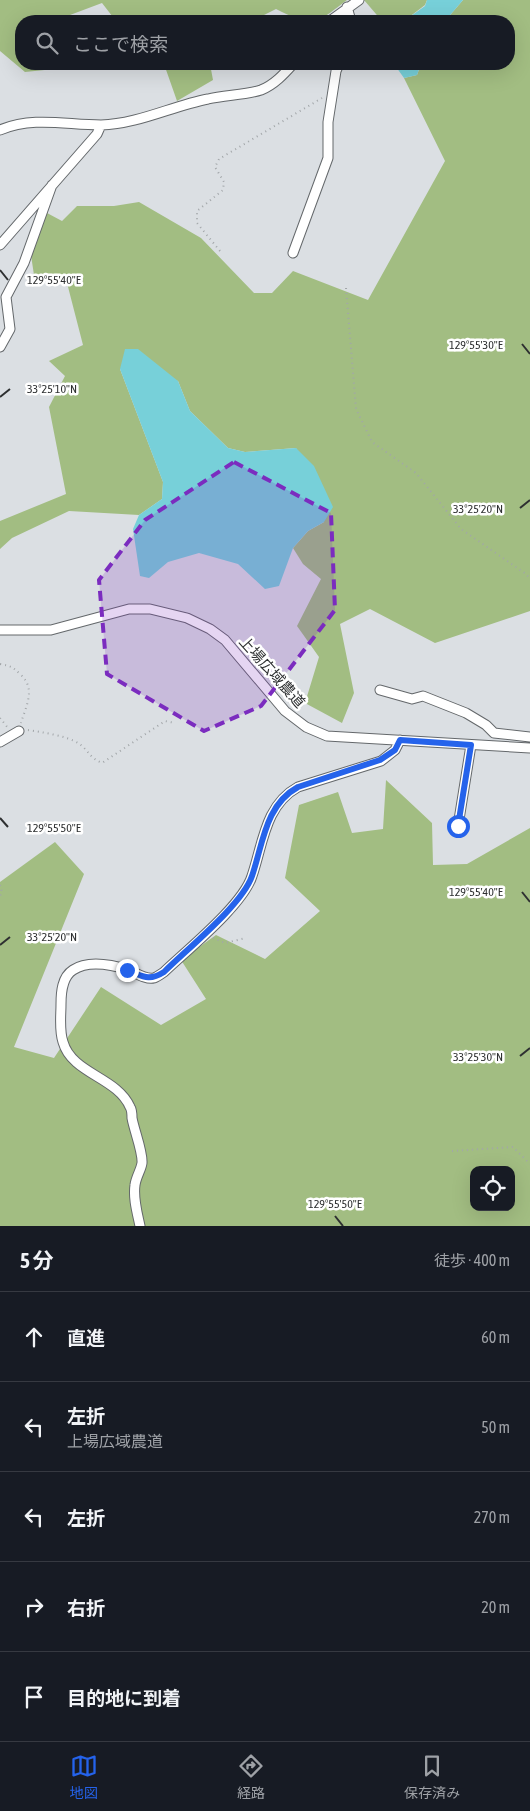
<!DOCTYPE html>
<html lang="ja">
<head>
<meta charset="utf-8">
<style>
	:root { --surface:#171b24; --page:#20242c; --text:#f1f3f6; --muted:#9ea1a6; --line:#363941; --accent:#2563eb }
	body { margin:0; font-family:"Asap Condensed","Noto Sans JP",sans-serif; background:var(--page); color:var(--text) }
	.controls { position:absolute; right:15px; bottom:15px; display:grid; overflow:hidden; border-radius:10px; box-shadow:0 5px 20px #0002 }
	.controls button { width:45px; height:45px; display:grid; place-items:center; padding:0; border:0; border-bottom:1px solid var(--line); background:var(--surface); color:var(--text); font:25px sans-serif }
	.stop { position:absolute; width:15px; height:15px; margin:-11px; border:4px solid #2563eb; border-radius:50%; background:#fff }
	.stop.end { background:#2563eb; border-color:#fff; box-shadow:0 1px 5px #0008 }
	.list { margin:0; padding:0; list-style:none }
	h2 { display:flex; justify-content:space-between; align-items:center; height:65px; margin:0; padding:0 20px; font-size:21px }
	h2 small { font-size:16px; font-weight:400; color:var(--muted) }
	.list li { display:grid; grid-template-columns:32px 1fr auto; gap:15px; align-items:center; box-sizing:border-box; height:90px; padding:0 20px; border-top:1px solid var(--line) }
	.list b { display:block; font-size:19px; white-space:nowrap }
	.list p { margin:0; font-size:16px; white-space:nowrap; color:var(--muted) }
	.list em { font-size:16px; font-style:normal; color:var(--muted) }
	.icon { flex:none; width:28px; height:28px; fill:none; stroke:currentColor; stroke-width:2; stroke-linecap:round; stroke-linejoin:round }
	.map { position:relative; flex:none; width:530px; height:1226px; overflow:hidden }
	.search { position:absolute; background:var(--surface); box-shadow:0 5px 20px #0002; left:15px; right:15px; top:15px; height:55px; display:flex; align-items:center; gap:12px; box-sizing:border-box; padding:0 18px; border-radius:20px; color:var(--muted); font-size:19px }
	.sheet { height:515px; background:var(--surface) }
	nav { display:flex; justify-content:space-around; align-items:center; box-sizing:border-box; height:70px; border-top:1px solid var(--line); background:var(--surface); font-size:14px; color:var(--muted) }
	nav a { display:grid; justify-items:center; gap:2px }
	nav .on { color:var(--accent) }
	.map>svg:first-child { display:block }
	.green { fill:#a2bd82; fill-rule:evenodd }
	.water { fill:#77d0d9 }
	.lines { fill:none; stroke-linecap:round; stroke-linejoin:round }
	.minor-casing { stroke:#64686b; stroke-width:11 }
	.path { stroke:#a2a6a9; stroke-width:2; stroke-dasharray:1 4; stroke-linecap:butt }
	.minor { stroke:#fff; stroke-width:9 }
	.route { stroke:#2563eb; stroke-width:6 }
	.marked { fill:#7b2cbf; fill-opacity:0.2; stroke:#7b2cbf; stroke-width:4; stroke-dasharray:10 6; stroke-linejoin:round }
	.ticks { fill:none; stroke:#2e3031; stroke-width:2 }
	.labels { text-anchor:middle; stroke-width:5; stroke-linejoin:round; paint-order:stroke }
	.street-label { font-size:15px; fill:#2e3031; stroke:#fff }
	.ticks-label { font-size:12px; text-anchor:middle; fill:#2e3031; stroke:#fff; stroke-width:5; stroke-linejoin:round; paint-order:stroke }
</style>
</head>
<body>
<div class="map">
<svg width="530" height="1226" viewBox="0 0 530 1226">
	<rect width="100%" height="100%" fill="#dbdfe3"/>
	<path class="green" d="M0,0H347C314,25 315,28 276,9L252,21H116L102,3L62,18V21H21V64H73L74,67L25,72L0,51Z
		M364,0H427L425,5L404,21H382Z
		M463,0H530V611L435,643L370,609L340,624L354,693L342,723L305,703L319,657L297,626L321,579L303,564L293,548L308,531L324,522L296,448L245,452L228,448L190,411L178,381L120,369L163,482L162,499L139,515L69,511L12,538L0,549V521L66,494L49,407L65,376L49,361L83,345L67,283L34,275L29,242L36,219L47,213L62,221L77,206H114L139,202L201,238L254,293H272L293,271L368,300L445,161L404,78L417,75L421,64H509V21H445Z
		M164,64H210L213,80L177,101Z
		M386,780L432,823L433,865L467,864L530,828V1226H0V882L55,842L84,874L14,1047L54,1058L101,987L161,1025L206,999L181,960L216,935L265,959L320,911L285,878L299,805L338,792L352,833L383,829ZM474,1170H511V1207H474Z"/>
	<path class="water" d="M427,0H463L445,21H404L425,6Z
		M394,64H421L417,75L404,78Z
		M125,349H138L178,381L190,411L228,448L245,452L296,448L314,466L333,507L324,522L308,531L293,548L279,586L265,589L238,564L199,553L168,562L149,578L140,576L133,529L139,515L162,499L163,482L120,369Z"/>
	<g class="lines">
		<g class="minor-casing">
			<path id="minor" d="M347,7L351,21
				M330,21L359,0
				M0,130C34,116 66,125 101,125C138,124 172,106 208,99C224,95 246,95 261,90C274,85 284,74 293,64
				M0,245L97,134L101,125
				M293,253L328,158V122L336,71L339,64
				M0,347L10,329L6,297L24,263L52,185
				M0,630H51L129,609H150L187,618L210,629L225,640L285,711L306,727L327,736L530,748
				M380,690L412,699L423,696L466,713L486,725L494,733L530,737
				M0,742L19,731
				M458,826L471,745
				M140,1226C137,1212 133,1198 135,1185C136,1177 141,1170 142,1163C143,1152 134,1130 132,1118C132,1115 132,1110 130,1107C117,1077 72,1074 63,1042C59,1030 61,1016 61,1004C61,992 62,977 73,970C88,960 113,965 129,970C136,973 146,980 154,978C157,977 161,974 164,972C187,950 243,905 252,876C263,844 265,805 298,787L381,761L395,750L400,740"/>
		</g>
		<path class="path" d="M220,251L197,223V211L223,190L224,182L215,167L219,159L322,98
			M346,288L356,409L372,442L416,473L461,529L526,574L530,579
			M0,664C11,666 13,667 21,675C36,689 26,706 21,723
			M0,718L8,728
			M28,730C41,732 67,736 78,743C89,750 88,757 102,763L165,721L175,723
			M0,885L2,892L0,896
			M213,938L225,943L246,938
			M452,1151L513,1147L530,1164"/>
		<use href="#minor" class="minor"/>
	</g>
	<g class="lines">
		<path class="route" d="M127,970C143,976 148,982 164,972C187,949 242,905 252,876C263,844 265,805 298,787L380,760L395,750L400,740L471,745L458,826"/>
	</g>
	<path class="marked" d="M234,462L331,513L335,610L261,706L204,731L107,674L99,580L145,520Z"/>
	<path class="ticks" d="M0,270L8,280M522,344L530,354M0,397L10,389M520,508L530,500M0,818L8,827M522,892L530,902M0,945L10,937M520,1056L530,1048M335,1216L343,1226"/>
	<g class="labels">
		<g class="street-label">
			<text transform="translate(272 672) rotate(48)" y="5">上場広域農道</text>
		</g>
	</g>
	<g class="ticks-label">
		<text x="54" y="284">129°55'40"E</text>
		<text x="476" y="349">129°55'30"E</text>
		<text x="52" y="393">33°25'10"N</text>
		<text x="478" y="513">33°25'20"N</text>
		<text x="54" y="832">129°55'50"E</text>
		<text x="476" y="896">129°55'40"E</text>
		<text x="52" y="941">33°25'20"N</text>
		<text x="478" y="1061">33°25'30"N</text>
		<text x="335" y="1208">129°55'50"E</text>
	</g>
</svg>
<div class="controls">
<button><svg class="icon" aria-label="locate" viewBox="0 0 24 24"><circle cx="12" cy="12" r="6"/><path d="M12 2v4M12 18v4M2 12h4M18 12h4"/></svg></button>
</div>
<div class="stop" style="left:458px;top:826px"></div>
<div class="stop end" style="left:127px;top:970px"></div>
<div class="search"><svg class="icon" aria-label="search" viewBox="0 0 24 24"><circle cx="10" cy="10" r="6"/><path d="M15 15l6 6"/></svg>ここで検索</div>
</div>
<section class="sheet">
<h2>5 分<small>徒歩 · 400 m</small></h2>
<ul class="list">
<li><svg class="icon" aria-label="ahead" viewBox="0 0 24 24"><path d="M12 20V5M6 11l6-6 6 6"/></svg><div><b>直進</b></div><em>60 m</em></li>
<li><svg class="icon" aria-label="left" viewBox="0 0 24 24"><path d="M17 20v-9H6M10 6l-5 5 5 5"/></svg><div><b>左折</b><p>上場広域農道</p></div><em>50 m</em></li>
<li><svg class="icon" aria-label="left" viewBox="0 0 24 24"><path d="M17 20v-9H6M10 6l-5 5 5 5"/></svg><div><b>左折</b></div><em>270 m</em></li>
<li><svg class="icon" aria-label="right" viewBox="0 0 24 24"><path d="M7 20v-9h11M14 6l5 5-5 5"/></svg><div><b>右折</b></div><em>20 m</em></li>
<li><svg class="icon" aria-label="arrive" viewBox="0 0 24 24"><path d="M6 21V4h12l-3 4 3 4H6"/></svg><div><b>目的地に到着</b></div></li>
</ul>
</section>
<nav>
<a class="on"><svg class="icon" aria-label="map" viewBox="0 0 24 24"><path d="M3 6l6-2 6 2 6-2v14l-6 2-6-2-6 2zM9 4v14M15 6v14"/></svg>地図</a>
<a><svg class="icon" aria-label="directions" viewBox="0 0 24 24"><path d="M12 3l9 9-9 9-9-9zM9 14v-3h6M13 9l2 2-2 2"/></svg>経路</a>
<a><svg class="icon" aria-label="saved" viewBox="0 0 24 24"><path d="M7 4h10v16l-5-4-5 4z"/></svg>保存済み</a>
</nav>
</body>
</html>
